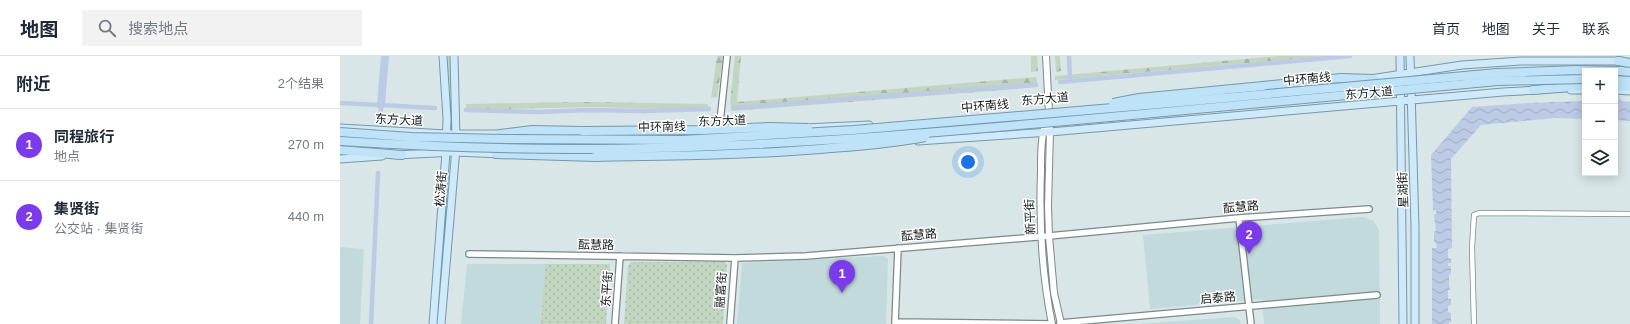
<!DOCTYPE html>
<html lang="zh">
<head>
<meta charset="utf-8">
<style>
	:root { --surface:#fff; --page:#f2f2f3; --text:#1f2937; --muted:#747a83; --line:#e0e1e3; --accent:#7c3aed }
	body { margin:0; font-family:Helvetica,"Noto Sans SC",sans-serif; background:var(--page); color:var(--text) }
	.controls { position:absolute; right:12px; top:12px; display:grid; overflow:hidden; border-radius:0px; box-shadow:0 2px 10px #0003 }
	.controls button { width:36px; height:36px; display:grid; place-items:center; padding:0; border:0; border-bottom:1px solid var(--line); background:var(--surface); color:var(--text); font:20px sans-serif }
	.you { position:absolute; left:628px; top:106px; width:14px; height:14px; margin:-10px; border:3px solid #fff; border-radius:50%; background:#1a73e8; box-shadow:0 0 0 6px #1a73e833 }
	.badge { display:grid; place-items:center; width:26px; height:26px; border-radius:50%; background:var(--accent); color:#fff; font-size:13px; font-weight:700 }
	.pin { position:absolute; translate:-50% -33px; filter:drop-shadow(0 1px 2px #0008) }
	.pin::after { content:''; position:absolute; top:21px; width:14px; height:12px; background:inherit; clip-path:polygon(0 0,100% 0,50% 100%) }
	.list { margin:0; padding:0; list-style:none }
	h2 { display:flex; justify-content:space-between; align-items:center; height:52px; margin:0; padding:0 16px; font-size:17px }
	h2 small { font-size:13px; font-weight:400; color:var(--muted) }
	.list li { display:grid; grid-template-columns:26px 1fr auto; gap:12px; align-items:center; box-sizing:border-box; height:72px; padding:0 16px; border-top:1px solid var(--line) }
	.list b { display:block; font-size:15px; white-space:nowrap }
	.list p { margin:0; font-size:13px; white-space:nowrap; color:var(--muted) }
	.list em { font-size:13px; font-style:normal; color:var(--muted) }
	.icon { flex:none; width:22px; height:22px; fill:none; stroke:currentColor; stroke-width:2; stroke-linecap:round; stroke-linejoin:round }
	.map { position:relative; flex:none; width:1290px; height:268px; overflow:hidden }
	header { display:flex; align-items:center; gap:24px; box-sizing:border-box; height:56px; padding:0 20px; background:var(--surface); border-bottom:1px solid var(--line) }
	header strong { font-size:19px }
	nav { display:flex; gap:22px; margin-inline-start:auto; font-size:14px }
	.search { width:280px; height:36px; background:var(--page); display:flex; align-items:center; gap:10px; box-sizing:border-box; padding:0 14px; border-radius:0px; color:var(--muted); font-size:15px }
	main { display:flex }
	aside { flex:1; background:var(--surface) }
	.map>svg:first-child { display:block }
	.built { fill:#c2dadc }
	.grass { fill:url(#grass-dots) }
	.forest { fill:url(#forest-firs) }
	.water { fill:url(#water-waves) }
	.lines { fill:none; stroke-linecap:round; stroke-linejoin:round }
	.canal { stroke:#bccae6; stroke-width:4.5 }
	.river { stroke:#bccae6; stroke-width:8 }
	.minor-casing { stroke:#7d8a8b; stroke-width:6 }
	.tertiary-casing { stroke:#7d8a8b; stroke-width:8 }
	.secondary-casing { stroke:#7d8a8b; stroke-width:8 }
	.primary-casing { stroke:#7897a9; stroke-width:9 }
	.trunk-casing { stroke:#7897a9; stroke-width:10 }
	.minor { stroke:#fff; stroke-width:4.5 }
	.tertiary { stroke:#fff; stroke-width:5.5 }
	.secondary { stroke:#fff; stroke-width:6 }
	.primary { stroke:#cee9f9; stroke-width:7 }
	.trunk { stroke:#bee2f7; stroke-width:8 }
	.trunk-bridge-casing { stroke:#7897a9; stroke-width:10; stroke-linecap:butt }
	.trunk-bridge { stroke:#bee2f7; stroke-width:8 }
	.labels { text-anchor:middle; stroke-width:3; stroke-linejoin:round; paint-order:stroke }
	.street-label { font-size:12px; fill:#151a1b; stroke:#fff }
</style>
</head>
<body>
<header>
<strong>地图</strong>
<div class="search"><svg class="icon" aria-label="search" viewBox="0 0 24 24"><circle cx="10" cy="10" r="6"/><path d="M15 15l6 6"/></svg>搜索地点</div>
<nav><a>首页</a><a>地图</a><a>关于</a><a>联系</a></nav>
</header>
<main>
<aside>
<h2>附近<small>2个结果</small></h2>
<ul class="list">
<li><span class="badge">1</span><div><b>同程旅行</b><p>地点</p></div><em>270 m</em></li>
<li><span class="badge">2</span><div><b>集贤街</b><p>公交站 · 集贤街</p></div><em>440 m</em></li>
</ul>
</aside>
<div class="map">
<svg width="1290" height="268" viewBox="0 0 1290 268">
	<defs>
		<pattern id="grass-dots" width="8" height="8" patternUnits="userSpaceOnUse"><rect width="8" height="8" fill="#c2d5c0"/><path d="M2 2h.1M6 6h.1" fill="none" stroke="#a6b6a4" stroke-width="1.8" stroke-linecap="round"/></pattern>
		<pattern id="forest-firs" width="22" height="20" patternUnits="userSpaceOnUse"><rect width="22" height="20" fill="#c2d5c0"/><path d="M5 1l3.5 6h-7zM16 11l3.5 6h-7z" fill="#a6b6a4"/></pattern>
		<pattern id="water-waves" width="16" height="10" patternUnits="userSpaceOnUse"><rect width="16" height="10" fill="#bccae6"/><path d="M0 5q4-4 8 0t8 0" fill="none" stroke="#a1adc5"/></pattern>
	</defs>
	<rect width="100%" height="100%" fill="#d8e6e7"/>
	<path class="built" d="M1023,161L1034,165L1039,174L1040,268H924L922,243L810,253L803,179Z
		M0,191L24,193L20,268H0Z
		M544,200L548,203L546,268H397L402,207Z
		M127,208H205L201,268H121Z
		M894,261L900,264L901,268H797Z"/>
	<path class="grass" d="M291,206H385L387,208L383,268H284L288,210Z
		M205,208H270L266,268H201Z"/>
	<path class="forest" d="M107,0H112L114,64H110Z
		M377,0H383L377,41L371,42Z
		M395,0H401L397,46L696,21L698,29L676,33L392,55L390,47Z
		M691,0H697L698,15L691,16Z
		M715,0H720L721,15L716,16Z
		M937,0H986L715,24V20Z
		M250,46L368,48V54L252,51L126,54V48Z"/>
	<path class="water" d="M1275,31L1281,45L1290,46V65L1275,64Z
		M1245,45V63L1215,62L1141,69L1111,103L1112,192L1108,193V202L1111,203V207H1108V210H1111V218L1109,219V230L1110,231V234H1108V243H1111V249L1108,250V256L1111,257V266H1109V268H1092V192H1097L1096,187L1094,186V175H1096L1094,159L1096,158V154H1093L1091,99L1132,51L1188,47Z"/>
	<g class="lines">
		<path class="canal" d="M729,0L730,25
			M720,26L1010,0
			M0,47L41,49L40,71
			M41,49L95,52
			M393,52L696,29
			M126,54L200,56L249,54L303,55L369,53
			M31,268L38,117"/>
		<path class="river" d="M41,49L45,0"/>
		<g class="minor-casing">
			<path id="minor" d="M1134,268L1132,192L1134,159L1139,157L1290,158"/>
		</g>
		<g class="tertiary-casing">
			<path id="tertiary" d="M378,85L387,0
				M899,162L911,268
				M129,198L395,202L466,200L709,180L899,162L1029,153
				M555,266L712,268
				M720,267L1037,239
				M275,268L280,200
				M390,268L395,202
				M555,268L558,192"/>
		</g>
		<g class="secondary-casing">
			<path id="secondary" d="M706,0L710,76L708,150L709,180L714,237L721,268
				M706,64C701,81 701,98 701,115C699,166 702,218 712,268"/>
		</g>
		<g class="primary-casing">
			<path id="primary" d="M114,0L116,82
				M1060,0L1063,268
				M1070,0L1075,171V268
				M1030,23L1122,9L1181,5H1282
				M1231,34H1245
				M1275,34L1290,35
				M0,72L107,78H166
				M464,72L529,69
				M180,78L226,79
				M578,85L710,76L1163,36L1197,34
				M56,99L115,96L162,98
				M0,103L42,100
				M93,268L106,96L107,62L103,0
				M101,268L116,92"/>
		</g>
		<g class="trunk-casing">
			<path id="trunk" d="M1278,5L1290,7
				M1281,15L1290,16
				M1275,24L1290,25
				M923,30L1001,22L1034,23
				M1275,30L1290,31
				M1193,34L1245,30
				M160,78L192,74L243,75
				M0,94L62,99
				M156,98L255,101"/>
		</g>
		<use href="#minor" class="minor"/>
		<use href="#tertiary" class="tertiary"/>
		<use href="#secondary" class="secondary"/>
		<use href="#primary" class="primary"/>
		<use href="#trunk" class="trunk"/>
		<g class="trunk-bridge-casing">
			<path id="trunk-bridge" d="M773,47L799,42L923,30
				M243,75L363,74L430,71L468,72
				M0,76L71,81L165,83L342,84L513,74L819,48L1157,17L1237,14L1281,15
				M0,85C78,90 155,93 233,93C420,93 606,76 792,59C914,47 1036,37 1158,25L1245,23
				M255,101C330,100 405,99 480,93C515,90 550,88 585,81"/>
		</g>
		<use href="#trunk-bridge" class="trunk-bridge"/>
	</g>
	<g class="labels">
		<g class="street-label">
			<text transform="translate(967 23) rotate(-5)" y="4">中环南线</text>
			<text transform="translate(1029 37) rotate(-5)" y="4">东方大道</text>
			<text transform="translate(705 43) rotate(-5)" y="4">东方大道</text>
			<text transform="translate(645 50) rotate(-5)" y="4">中环南线</text>
			<text transform="translate(59 64) rotate(3)" y="4">东方大道</text>
			<text transform="translate(382 65) rotate(-2)" y="4">东方大道</text>
			<text transform="translate(322 71) rotate(-1)" y="4">中环南线</text>
			<text transform="translate(101 133) rotate(-85)" y="4">松涛街</text>
			<text transform="translate(1063 134) rotate(-92)" y="4">星湖街</text>
			<text transform="translate(901 151) rotate(-5)" y="4">酝慧路</text>
			<text transform="translate(690 161) rotate(-92)" y="4">新平街</text>
			<text transform="translate(579 179) rotate(-5)" y="4">酝慧路</text>
			<text transform="translate(256 189) rotate(1)" y="4">酝慧路</text>
			<text transform="translate(267 233) rotate(-86)" y="4">东平街</text>
			<text transform="translate(381 234) rotate(-86)" y="4">融富街</text>
			<text transform="translate(878 242) rotate(-5)" y="4">启泰路</text>
		</g>
	</g>
</svg>
<div class="controls">
<button>+</button>
<button>−</button>
<button><svg class="icon" aria-label="layers" viewBox="0 0 24 24"><path d="M12 4l9 5-9 5-9-5zM3 14l9 5 9-5"/></svg></button>
</div>
<div class="you"></div>
<div class="pin badge" style="left:502px;top:237px">1</div>
<div class="pin badge" style="left:909px;top:198px">2</div>
</div>
</main>
</body>
</html>
